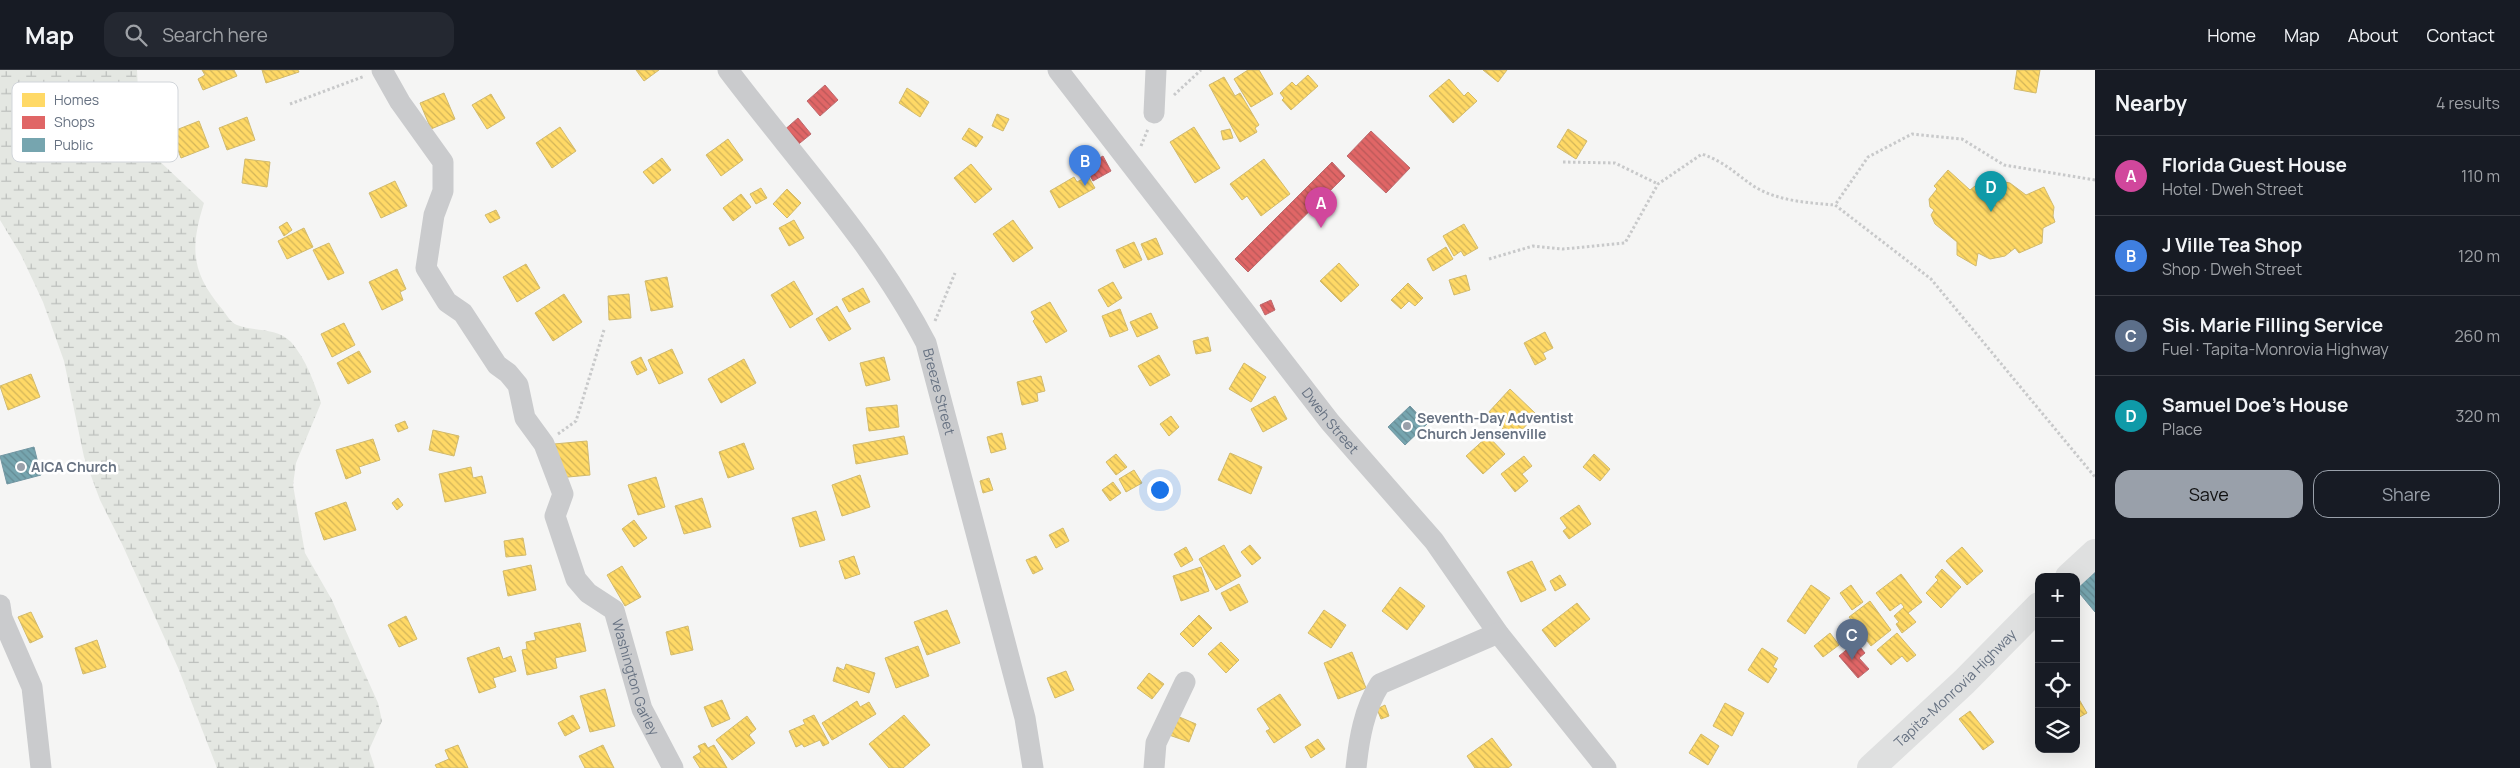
<!DOCTYPE html>
<html lang="en">
<head>
<meta charset="utf-8">
<style>
	:root { --surface:#171b24; --page:#242831; --text:#f1f3f6; --muted:#9ea1a6; --line:#363941; --accent:#99a0aa }
	body { margin:0; font-family:Manrope,sans-serif; background:var(--page); color:var(--text) }
	.controls { position:absolute; right:15px; bottom:15px; display:grid; overflow:hidden; border-radius:10px; box-shadow:0 5px 20px #0002 }
	.controls button { width:45px; height:45px; display:grid; place-items:center; padding:0; border:0; border-bottom:1px solid var(--line); background:var(--surface); color:var(--text); font:25px sans-serif }
	.you { position:absolute; left:1159px; top:419px; width:18px; height:18px; margin:-12px; border:4px solid #fff; border-radius:50%; background:#1a73e8; box-shadow:0 0 0 8px #1a73e833 }
	.badge { display:grid; place-items:center; width:32px; height:32px; border-radius:50%; background:var(--accent); color:#fff; font-size:16px; font-weight:700 }
	.pin { position:absolute; translate:-50% -41px; filter:drop-shadow(0 1px 2px #0008) }
	.pin::after { content:''; position:absolute; top:26px; width:18px; height:15px; background:inherit; clip-path:polygon(0 0,100% 0,50% 100%) }
	.list { margin:0; padding:0; list-style:none }
	h2 { display:flex; justify-content:space-between; align-items:center; height:65px; margin:0; padding:0 20px; font-size:21px }
	h2 small { font-size:16px; font-weight:400; color:var(--muted) }
	.list li { display:grid; grid-template-columns:32px 1fr auto; gap:15px; align-items:center; box-sizing:border-box; height:80px; padding:0 20px; border-top:1px solid var(--line) }
	.list b { display:block; font-size:19px; white-space:nowrap }
	.list p { margin:0; font-size:16px; white-space:nowrap; color:var(--muted) }
	.list em { font-size:16px; font-style:normal; color:var(--muted) }
	.actions { display:flex; gap:10px; padding:15px 20px }
	.actions a { flex:1; padding:11px 0; border:1px solid var(--accent); border-radius:15px; text-align:center; font-size:18px; color:var(--accent) }
	.actions .main { background:var(--accent); color:#111 }
	.icon { flex:none; width:28px; height:28px; fill:none; stroke:currentColor; stroke-width:2; stroke-linecap:round; stroke-linejoin:round }
	.map { position:relative; flex:none; width:2095px; height:698px; overflow:hidden }
	header { display:flex; align-items:center; gap:30px; box-sizing:border-box; height:70px; padding:0 25px; background:var(--surface); border-bottom:1px solid var(--line) }
	header strong { font-size:24px }
	nav { display:flex; gap:28px; margin-inline-start:auto; font-size:18px }
	.search { width:350px; height:45px; background:var(--page); display:flex; align-items:center; gap:12px; box-sizing:border-box; padding:0 18px; border-radius:15px; color:var(--muted); font-size:19px }
	main { display:flex }
	aside { flex:1; background:var(--surface) }
	.map>svg:first-child { display:block }
	.wetland { fill:url(#wetland-marsh) }
	.homes { fill:url(#homes-back-hatch); stroke:#d1ba6e }
	.shops { fill:url(#shops-back-hatch); stroke:#bc6a6e }
	.public { fill:url(#public-back-hatch); stroke:#7296a2 }
	.lines { fill:none; stroke-linecap:round; stroke-linejoin:round }
	.path { stroke:#c8c9ca; stroke-width:3; stroke-dasharray:2.5 2.5; stroke-linecap:butt }
	.street { stroke:#cacbcd; stroke-width:21 }
	.highway { stroke:#dfe0e0; stroke-width:28 }
	.poi-dot { fill:#99a0aa; stroke:#fff; stroke-width:2 }
	.labels { text-anchor:middle; stroke-width:5; stroke-linejoin:round; paint-order:stroke }
	.street-label { font-size:14px; fill:#677282; stroke:#fff }
	.poi-label { font-size:14px; font-weight:bold; fill:#677282; stroke:#fff; text-anchor:start }
	.key { fill:#fff; stroke:#d1d5da; stroke-width:1 }
	.key-label { font-size:14px; fill:#677282 }
</style>
</head>
<body>
<header>
<strong>Map</strong>
<div class="search"><svg class="icon" aria-label="search" viewBox="0 0 24 24"><circle cx="10" cy="10" r="6"/><path d="M15 15l6 6"/></svg>Search here</div>
<nav><a>Home</a><a>Map</a><a>About</a><a>Contact</a></nav>
</header>
<main>
<div class="map">
<svg width="2095" height="698" viewBox="0 0 2095 698">
	<defs>
		<pattern id="wetland-marsh" width="20" height="14" patternUnits="userSpaceOnUse" patternTransform="scale(1.25)"><rect width="20" height="14" fill="#e4e7e2"/><path d="M1 5h8M5 5V1M11 12h8M15 12V8" fill="none" stroke="#bdc0bd"/></pattern>
		<pattern id="homes-back-hatch" width="6" height="6" patternUnits="userSpaceOnUse" patternTransform="scale(1.25)"><rect width="6" height="6" fill="#ffd966"/><path d="M-1 5l2 2M0 0l6 6M5-1l2 2" fill="none" stroke="#d2b459"/></pattern>
		<pattern id="shops-back-hatch" width="6" height="6" patternUnits="userSpaceOnUse" patternTransform="scale(1.25)"><rect width="6" height="6" fill="#e06666"/><path d="M-1 5l2 2M0 0l6 6M5-1l2 2" fill="none" stroke="#b95859"/></pattern>
		<pattern id="public-back-hatch" width="6" height="6" patternUnits="userSpaceOnUse" patternTransform="scale(1.25)"><rect width="6" height="6" fill="#76a5af"/><path d="M-1 5l2 2M0 0l6 6M5-1l2 2" fill="none" stroke="#658b94"/></pattern>
	</defs>
	<rect width="100%" height="100%" fill="#f5f5f4"/>
	<path class="wetland" d="M0,0H137L140,62L153,85L204,133C190,178 191,202 222,239C226,244 231,253 237,255C255,262 276,257 291,272C306,289 314,312 321,333L296,393L293,415L305,483L332,530L378,633L382,651L369,680L375,698H217L179,600L122,474L100,430L84,387L64,291L43,232L21,185L0,150Z"/>
	<path class="homes" d="M202,0H234L237,6L203,20L198,9L205,5Z
		M262,0H298L299,2L266,13Z
		M636,0H659L644,11Z
		M1248,0H1259L1273,24L1251,37L1234,9Z
		M1483,0H1507L1498,12Z
		M2017,0H2040L2036,23L2014,19Z
		M1308,5L1318,16L1291,40L1282,30L1284,28L1280,23L1292,12L1296,16Z
		M1224,7L1235,26L1240,23L1259,55L1255,58L1257,62L1240,72L1209,15Z
		M1449,9L1464,26L1468,22L1477,31L1453,53L1429,26Z
		M907,18L929,32L920,47L899,33Z
		M444,23L455,49L431,59L420,33Z
		M491,24L505,48L487,59L472,35Z
		M997,44L1009,49L1003,61L992,56Z
		M247,47L255,70L227,80L219,58Z
		M199,51L209,77L181,88L171,62Z
		M560,57L576,81L552,98L536,73Z
		M1194,57L1220,98L1195,113L1170,72Z
		M969,58L983,67L976,77L962,69Z
		M1230,59L1233,68L1223,70L1221,61Z
		M1568,59L1587,71L1576,89L1557,77Z
		M728,69L743,90L721,106L706,85Z
		M662,88L671,100L653,114L643,102Z
		M245,89L270,92L267,117L242,113Z
		M1264,89L1290,124L1261,146L1247,126L1242,130L1230,114Z
		M971,94L992,119L975,133L954,108Z
		M1948,100L1970,120L1980,112L1995,110L2010,113L2026,125L2044,117L2054,137L2053,146L2055,152L2043,158L2042,173L2019,183L2015,178L2005,186L1990,189L1978,183L1976,196L1957,185V172L1935,154L1931,145L1934,140L1930,137L1929,129L1937,119L1934,116Z
		M1088,106L1095,118L1059,138L1050,121L1074,107L1077,112Z
		M395,111L407,136L381,148L369,123Z
		M761,118L767,128L756,134L750,124Z
		M787,119L801,133L787,148L773,134Z
		M741,124L751,137L733,151L723,138Z
		M496,140L500,148L490,153L485,145Z
		M794,150L804,168L789,176L779,158Z
		M1013,150L1033,178L1013,192L993,164Z
		M287,152L292,160L284,166L279,157Z
		M1464,154L1478,178L1464,186L1461,181L1454,186L1443,166Z
		M304,158L313,177L287,189L278,171Z
		M1156,168L1163,184L1148,190L1141,174Z
		M1134,172L1142,190L1124,198L1116,180Z
		M329,173L344,203L328,210L313,180Z
		M1446,177L1453,189L1433,201L1427,189Z
		M1339,193L1359,215L1341,232L1320,211Z
		M526,194L540,218L517,232L503,207Z
		M397,199L406,219L400,222L403,230L382,240L369,212Z
		M1466,205L1470,220L1454,225L1449,210Z
		M667,207L673,237L651,241L645,211Z
		M794,211L813,244L790,258L771,225Z
		M1113,212L1122,228L1108,237L1098,220Z
		M1408,213L1423,228L1415,236L1409,231L1401,239L1391,230Z
		M863,218L870,232L849,242L842,229Z
		M564,224L582,252L553,271L535,243Z
		M629,224L631,248L609,250L608,226Z
		M1050,232L1067,261L1046,273L1033,251L1035,249L1031,242Z
		M837,236L851,259L829,271L816,249Z
		M1120,239L1128,260L1110,267L1102,246Z
		M1151,243L1158,258L1137,267L1130,252Z
		M344,253L355,275L332,287L321,264Z
		M1545,262L1553,278L1543,283L1546,289L1535,295L1524,273Z
		M1208,267L1211,281L1196,284L1193,271Z
		M672,279L683,303L659,314L648,290Z
		M359,281L371,302L348,314L337,293Z
		M1159,285L1170,305L1150,316L1138,296Z
		M641,287L647,300L637,305L631,292Z
		M884,287L890,310L866,316L860,293Z
		M744,289L756,313L721,333L708,309Z
		M1244,293L1266,307L1251,332L1229,319Z
		M31,304L40,327L8,340L0,316Z
		M1041,306L1045,321L1037,323L1038,331L1022,335L1017,312Z
		M1510,319L1536,344L1514,369L1487,344Z
		M1275,326L1287,349L1263,362L1251,339Z
		M897,335L899,357L869,361L866,338Z
		M1171,346L1179,357L1169,366L1160,354Z
		M405,351L408,358L398,362L395,355Z
		M433,360L459,366L454,386L429,380Z
		M1002,363L1006,379L991,383L987,367Z
		M904,366L908,384L856,394L853,375Z
		M1488,366L1505,384L1483,404L1466,386Z
		M373,369L380,390L359,397L361,403L346,409L336,380Z
		M587,371L590,405L557,408L554,374Z
		M744,373L754,399L728,408L719,382Z
		M1230,383L1262,397L1251,424L1218,410Z
		M1116,384L1127,397L1116,405L1106,392Z
		M1594,384L1610,399L1600,411L1583,397Z
		M1524,386L1532,396L1522,404L1528,411L1515,422L1501,404Z
		M471,397L473,408L482,406L486,423L445,432L439,404Z
		M1134,400L1142,413L1126,422L1119,409Z
		M860,405L870,437L842,446L832,415Z
		M656,407L665,437L638,445L628,415Z
		M989,408L993,420L983,423L980,411Z
		M1113,412L1121,423L1110,431L1102,420Z
		M398,428L403,435L397,440L392,433Z
		M702,428L711,457L684,464L675,436Z
		M346,432L356,460L324,470L315,443Z
		M1579,435L1591,454L1569,469L1563,461L1567,458L1560,448Z
		M816,441L825,470L800,477L792,448Z
		M634,450L647,468L634,477L622,459Z
		M1063,458L1069,471L1056,478L1049,465Z
		M523,468L526,485L506,487L504,471Z
		M1224,475L1241,506L1216,520L1199,489Z
		M1250,475L1261,488L1252,495L1241,482Z
		M1186,477L1193,490L1181,497L1174,484Z
		M1962,477L1983,501L1967,515L1946,491Z
		M854,486L860,504L845,509L839,491Z
		M1036,486L1043,499L1033,504L1026,490Z
		M1532,491L1546,520L1521,532L1507,502Z
		M531,495L536,520L508,526L503,501Z
		M622,496L641,527L625,536L607,505Z
		M1201,497L1209,521L1181,531L1173,506Z
		M1942,499L1961,517L1941,538L1926,523L1938,510L1935,507Z
		M1901,504L1922,532L1908,543L1916,552L1902,563L1896,554L1899,552L1894,546L1904,537L1901,533L1890,541L1876,523Z
		M1560,505L1566,515L1555,521L1550,511Z
		M1239,514L1248,532L1230,541L1221,523Z
		M1811,515L1830,528L1805,564L1787,551Z
		M1851,515L1863,532L1852,540L1840,523Z
		M1400,517L1425,536L1407,560L1382,541Z
		M1870,531L1891,560L1871,576L1849,547Z
		M1577,533L1590,549L1555,577L1542,560Z
		M947,540L960,573L927,585L914,552Z
		M1324,540L1346,555L1331,578L1308,563Z
		M31,542L43,567L30,573L18,547Z
		M1199,545L1212,558L1193,577L1180,564Z
		M406,546L417,569L399,577L388,555Z
		M580,553L586,581L555,588L557,598L527,605L522,580L527,579L526,572L536,570L534,563Z
		M688,556L693,580L671,585L666,562Z
		M1830,563L1839,575L1823,587L1814,576Z
		M1897,563L1916,585L1907,592L1902,586L1891,595L1877,580Z
		M97,570L106,597L83,604L75,578Z
		M1221,572L1239,590L1226,603L1208,584Z
		M918,576L929,606L896,618L885,588Z
		M499,577L503,589L511,586L516,601L493,608L496,617L479,623L467,588Z
		M1762,578L1778,588L1773,597L1777,599L1768,613L1748,600Z
		M1352,582L1366,618L1338,629L1324,593Z
		M846,594L875,603L869,623L833,611L837,597L844,600Z
		M1066,601L1074,620L1055,628L1047,608Z
		M1149,603L1164,614L1152,629L1137,618Z
		M605,619L615,656L590,662L580,626Z
		M1280,624L1301,655L1274,673L1266,661L1270,659L1257,639Z
		M2076,624L2087,643L2076,649Z
		M722,630L730,649L712,657L704,637Z
		M857,631L860,637L869,632L876,644L832,670L822,653Z
		M1725,633L1744,643L1732,666L1713,656Z
		M1385,635L1389,646L1381,649L1377,639Z
		M1970,641L1994,672L1983,680L1959,649Z
		M573,645L580,658L565,666L558,653Z
		M814,645L829,673L823,676L820,670L804,677L802,674L796,677L789,661L805,654L803,650Z
		M904,645L930,675L903,698H889L869,674Z
		M747,646L756,659L749,665L755,673L732,690L716,670Z
		M1177,646L1196,654L1189,672L1169,665Z
		M1701,664L1719,676L1708,695L1689,683Z
		M1492,668L1512,695L1508,698H1475L1467,686Z
		M1318,669L1325,679L1311,688L1305,677Z
		M705,673L708,678L714,675L727,698H700L693,687L701,682L698,676Z
		M458,675L468,698H437L435,695L449,689L445,680Z
		M603,675L614,698H585L579,686Z"/>
	<path class="shops" d="M825,15L838,30L820,46L807,31Z
		M798,48L811,64L795,77L782,62Z
		M1371,61L1410,98L1386,123L1347,86Z
		M1103,86L1111,101L1093,111L1085,96Z
		M1332,92L1345,106L1248,202L1235,189Z
		M1271,230L1275,240L1265,245L1260,235Z
		M1856,572L1865,583L1859,588L1869,599L1858,608L1839,586Z"/>
	<path class="public" d="M1410,336L1427,354L1405,375L1388,357Z
		M34,377L41,405L7,414L0,386Z
		M2095,502V542L2076,519Z"/>
	<g class="lines">
		<path class="path" d="M1174,25L1201,0
			M290,34L365,6
			M1141,76L1148,59
			M1563,92L1615,93L1658,114
			M2095,110L2004,95L1962,69L1912,64L1868,87L1835,135L1931,209L2095,407
			M1489,189L1533,176L1563,179L1625,173L1658,114L1702,84C1727,93 1734,103 1755,117C1778,131 1809,133 1835,135
			M935,251L955,203
			M558,364L576,351L604,260"/>
		<g class="street">
			<path id="s1" d="M382,0L400,32L443,92V121L434,145L426,198L447,232L463,243L497,295L508,303L518,315L525,348L544,374L563,424L555,446L576,509L588,523L614,540L642,639L673,698"/>
			<path id="s2" d="M728,0C795,89 874,173 926,273L1025,648L1033,698"/>
			<path id="s3" d="M1058,0L1330,352L1434,471L1498,563L1606,698"/>
			<path d="M1154,43L1156,0"/>
			<path d="M0,535L2,548L32,617L41,698"/>
			<path d="M1154,698L1156,673L1185,612"/>
			<path d="M1356,698C1359,669 1364,639 1380,614L1498,563"/>
		</g>
		<g class="highway">
			<path d="M2069,507L2095,483"/>
			<path id="s4" d="M1871,698L1964,612L2039,536"/>
		</g>
	</g>
	<g class="poi-dot">
		<circle cx="1407" cy="356" r="5"/>
		<circle cx="21" cy="397" r="5"/>
	</g>
	<g class="labels">
		<g class="street-label">
			<text dy="5" stroke="none"><textPath href="#s2" startOffset="388">Breeze Street</textPath></text>
			<text dy="5" stroke="none"><textPath href="#s3" startOffset="444">Dweh Street</textPath></text>
			<text dy="5" stroke="none"><textPath href="#s1" startOffset="699">Washington Garley</textPath></text>
			<text dy="5" stroke="none"><textPath href="#s4" startOffset="116">Tapita-Monrovia Highway</textPath></text>
		</g>
		<g class="poi-label">
			<text x="1417" y="353">Seventh-Day Adventist<tspan x="1417" dy="16">Church Jensenville</tspan></text>
			<text x="31" y="402">AICA Church</text>
		</g>
	</g>
	<rect x="12" y="12" width="166" height="80" rx="8" class="key"/>
	<rect x="22" y="23" width="23" height="14" fill="#ffd966"/>
	<rect x="22" y="46" width="23" height="13" fill="#e06666"/>
	<rect x="22" y="68" width="23" height="14" fill="#76a5af"/>
	<g class="key-label">
		<text x="54" y="35">Homes</text>
		<text x="54" y="57">Shops</text>
		<text x="54" y="80">Public</text>
	</g>
</svg>
<div class="controls">
<button>+</button>
<button>−</button>
<button><svg class="icon" aria-label="locate" viewBox="0 0 24 24"><circle cx="12" cy="12" r="6"/><path d="M12 2v4M12 18v4M2 12h4M18 12h4"/></svg></button>
<button><svg class="icon" aria-label="layers" viewBox="0 0 24 24"><path d="M12 4l9 5-9 5-9-5zM3 14l9 5 9-5"/></svg></button>
</div>
<div class="you"></div>
<div class="pin badge" style="left:1321px;top:158px;background:#d1479c">A</div>
<div class="pin badge" style="left:1085px;top:116px;background:#3f7fe0">B</div>
<div class="pin badge" style="left:1852px;top:590px;background:#5c6f8a">C</div>
<div class="pin badge" style="left:1991px;top:142px;background:#0f9aa8">D</div>
</div>
<aside>
<h2>Nearby<small>4 results</small></h2>
<ul class="list">
<li><span class="badge" style="background:#d1479c">A</span><div><b>Florida Guest House</b><p>Hotel · Dweh Street</p></div><em>110 m</em></li>
<li><span class="badge" style="background:#3f7fe0">B</span><div><b>J Ville Tea Shop</b><p>Shop · Dweh Street</p></div><em>120 m</em></li>
<li><span class="badge" style="background:#5c6f8a">C</span><div><b>Sis. Marie Filling Service</b><p>Fuel · Tapita-Monrovia Highway</p></div><em>260 m</em></li>
<li><span class="badge" style="background:#0f9aa8">D</span><div><b>Samuel Doe's House</b><p>Place</p></div><em>320 m</em></li>
</ul>
<div class="actions"><a class="main">Save</a><a>Share</a></div>
</aside>
</main>
</body>
</html>
